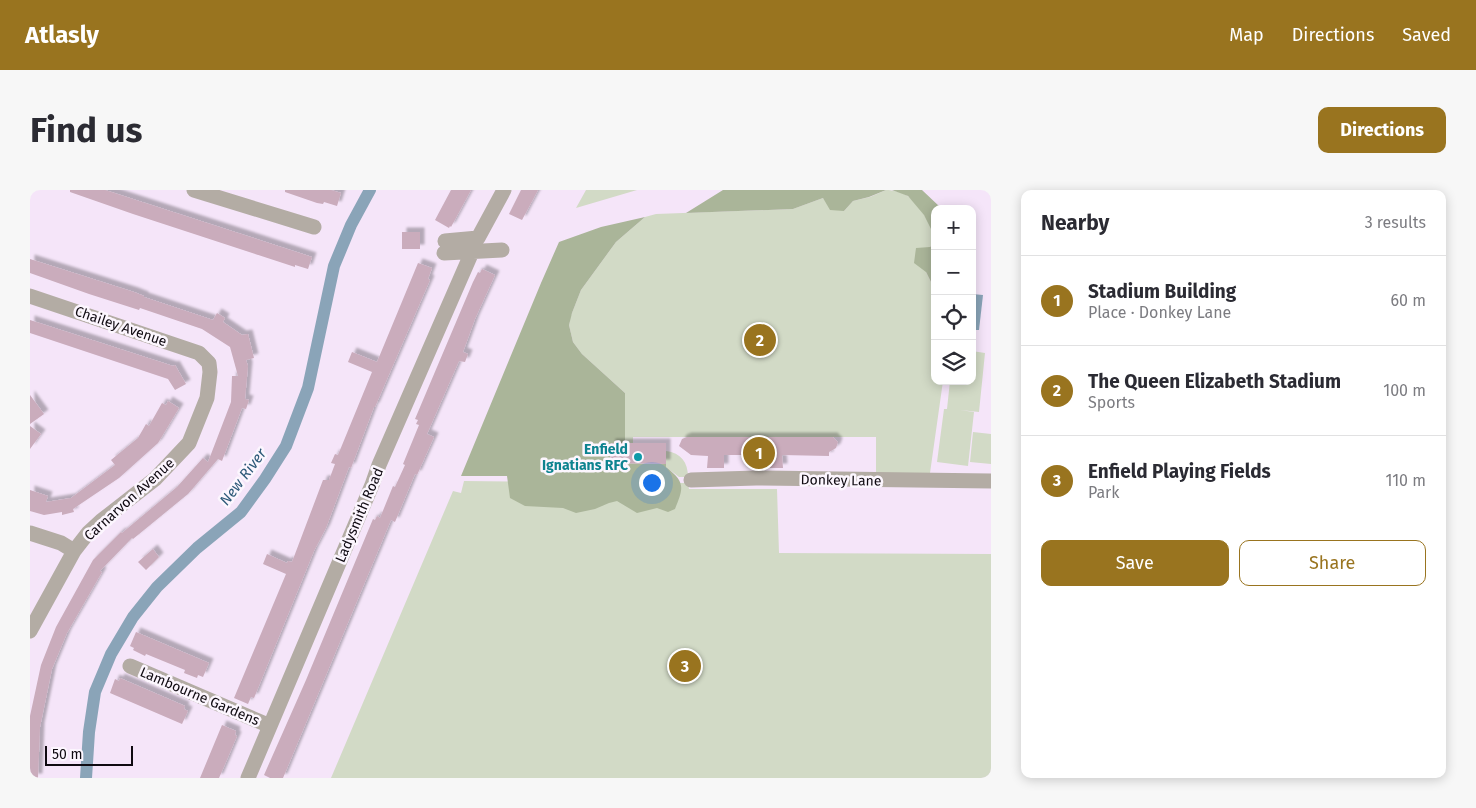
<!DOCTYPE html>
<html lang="en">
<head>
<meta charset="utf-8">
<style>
	:root { --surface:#fff; --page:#f7f7f7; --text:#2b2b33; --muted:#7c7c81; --line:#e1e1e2; --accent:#99741f }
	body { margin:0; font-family:"Fira Sans",sans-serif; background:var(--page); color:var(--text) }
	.controls { position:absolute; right:15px; top:15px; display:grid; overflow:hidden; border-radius:10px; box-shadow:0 2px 12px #0003 }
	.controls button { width:45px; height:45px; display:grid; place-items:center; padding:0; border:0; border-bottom:1px solid var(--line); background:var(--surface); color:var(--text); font:25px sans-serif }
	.scale { position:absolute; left:15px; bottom:12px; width:88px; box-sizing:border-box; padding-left:5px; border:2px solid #0f0a11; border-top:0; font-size:14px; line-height:18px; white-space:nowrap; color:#0f0a11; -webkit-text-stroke:4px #fcf6fe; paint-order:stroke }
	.you { position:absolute; left:621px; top:292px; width:18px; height:18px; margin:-12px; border:4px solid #fff; border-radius:50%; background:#1a73e8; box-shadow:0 0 0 8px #1a73e833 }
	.badge { display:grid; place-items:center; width:32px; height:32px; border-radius:50%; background:var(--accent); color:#fff; font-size:16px; font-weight:700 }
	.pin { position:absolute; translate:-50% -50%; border:2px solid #fff; box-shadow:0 1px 5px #0006 }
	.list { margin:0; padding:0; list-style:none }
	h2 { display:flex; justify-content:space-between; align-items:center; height:65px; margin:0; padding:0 20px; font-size:21px }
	h2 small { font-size:16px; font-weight:400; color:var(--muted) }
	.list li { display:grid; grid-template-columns:32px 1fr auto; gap:15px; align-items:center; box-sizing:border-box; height:90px; padding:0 20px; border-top:1px solid var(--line) }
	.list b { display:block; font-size:19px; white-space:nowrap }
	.list p { margin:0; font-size:16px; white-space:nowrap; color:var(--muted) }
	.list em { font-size:16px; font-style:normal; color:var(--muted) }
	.actions { display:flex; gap:10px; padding:15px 20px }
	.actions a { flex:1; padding:11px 0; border:1px solid var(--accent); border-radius:10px; text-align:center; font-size:18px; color:var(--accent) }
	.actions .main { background:var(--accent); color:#fff }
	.icon { flex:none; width:28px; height:28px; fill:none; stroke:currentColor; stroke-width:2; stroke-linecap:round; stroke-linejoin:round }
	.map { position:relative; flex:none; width:961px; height:588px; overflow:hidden; border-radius:10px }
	header { display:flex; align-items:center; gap:30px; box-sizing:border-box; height:70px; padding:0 25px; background:var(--accent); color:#fff }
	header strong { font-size:24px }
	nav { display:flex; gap:28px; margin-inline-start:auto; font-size:18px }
	.intro { display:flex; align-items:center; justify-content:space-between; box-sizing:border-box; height:120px; padding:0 30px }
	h1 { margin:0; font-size:35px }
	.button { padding:12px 22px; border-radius:10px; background:var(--accent); color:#fff; font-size:18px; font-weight:700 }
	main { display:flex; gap:30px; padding:0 30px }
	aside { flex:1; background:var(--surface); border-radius:10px; box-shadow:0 2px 12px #0003 }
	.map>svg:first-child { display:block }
	.green { fill:#d2dac6 }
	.forest { fill:#aab599 }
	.water { fill:#8aa4b8 }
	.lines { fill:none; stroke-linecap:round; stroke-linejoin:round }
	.canal { stroke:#8aa4b8; stroke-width:12 }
	.building { fill:#caacbc; filter:url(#shadow) }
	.minor { stroke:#b3aca4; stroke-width:15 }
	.culture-dot { fill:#0f9aa8; stroke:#fcf6fe; stroke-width:2 }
	.labels { text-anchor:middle; stroke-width:5; stroke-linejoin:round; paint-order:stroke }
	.street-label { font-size:14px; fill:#0f0a11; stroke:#fcf6fe }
	.culture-label { font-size:14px; font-weight:bold; fill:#0d838f; stroke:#fcf6fe; text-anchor:end }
	.water-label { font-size:15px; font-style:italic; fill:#2e5a79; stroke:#fcf6fe }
</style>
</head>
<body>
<header>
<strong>Atlasly</strong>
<nav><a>Map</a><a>Directions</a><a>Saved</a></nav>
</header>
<div class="intro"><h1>Find us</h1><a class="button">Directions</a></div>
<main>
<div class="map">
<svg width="961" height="588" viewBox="0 0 961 588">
	<defs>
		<filter id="shadow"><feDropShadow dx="4.5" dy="-4.5" stdDeviation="1" flood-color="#0004"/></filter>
	</defs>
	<rect width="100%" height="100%" fill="#f5e5f9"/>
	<path class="green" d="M556,0H607L546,18Z
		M856,0C863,0 873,2 879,7C890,17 905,37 905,52L900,57L896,82L905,100V191H913L900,283L846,285V247H603V253H595V203L552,164L543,152L539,135L540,128L551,100L586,52L615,27L626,24L763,19L793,8L814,21L823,11L840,7Z
		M942,161L955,163L949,222L930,220L944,222L938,276L907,272L914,219H917L920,191H942Z
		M943,242L961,244V274L940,272Z
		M636,261C651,263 658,272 658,287H649L636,277Z
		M434,291L658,293L659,299H747L749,363L961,364V588H301L423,301L431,303Z"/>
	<path class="forest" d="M693,0H856L839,7L823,11L814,21L800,20L793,8L763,19L656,23Z
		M862,0H892L910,17V19H905V47L894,25L878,6Z
		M615,27L586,52L551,100L542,123L539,135L543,152L552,164L595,203V253H581L580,273L636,274V277C655,292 654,297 645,319L638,322L627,318L607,323L587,311L579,313L565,319L546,323L533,318L495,316L480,308L477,286H431L511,93L529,52L571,37Z
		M905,52V100L896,82L884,73L886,58L900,57Z"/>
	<path class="water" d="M942,104L953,105L949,140H942Z"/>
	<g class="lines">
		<path class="canal" d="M56,588L59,542L65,502L81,464L103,427L127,397L167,358L211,322L235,289L256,256L278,198L304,76L321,35L340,0"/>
	</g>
	<path class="building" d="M40,0H75L282,67L278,79L265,75V77L103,24L40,2Z
		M255,0H301L311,3L307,16L294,12L293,14L287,13L255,2Z
		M421,0H441L421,37L420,36L419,38L405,30Z
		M491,0H508L492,30L479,24Z
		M372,42H390V59H372Z
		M0,69L104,102L114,106V107L183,130L187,123L195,128L193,132L212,145L218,144L224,168L216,170L218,176L215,209L219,210L216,219L212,218L192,271L188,269L158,304L103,349L102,348L70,381L72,382L37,443L22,479L10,537L8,588H0V526L11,475L26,437L63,370L91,342L92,343L147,297L173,268L178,272L201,212L202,186H208L200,157L172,139L110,118L109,120L59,104L0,83Z
		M388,73L402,78L398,89L400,90L345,217H344L321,278L319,277L296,338L284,361L224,508L221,507L218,514L204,508L256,384L233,374L237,364L257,373L258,371L262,372L293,290H299L305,274L301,273L305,264L308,265L342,182L318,172L322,162L347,172Z
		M452,79L465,85L445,129L433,162L438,164L435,172L429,171L397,244L404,247L387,285L385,284L365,332L361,330L253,588H240L234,585L276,490L343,329L345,330L347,326L350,328L363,296L365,297L375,275L373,274L389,235L386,234L388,230L385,229L443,92L448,82L450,83Z
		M0,130L143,176L145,175L156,194L145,200L138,189L0,143Z
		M0,205L14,224L0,234Z
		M138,211L149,218L128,253L89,288L43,319L44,322L32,325V322L14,325L0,321V300L18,306L16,312L41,308L85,275L81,270L108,248L116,234L119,236L132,213L136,215Z
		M0,236L11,244L0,259Z
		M657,247H803L808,252L806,258L799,262V266L752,265L753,278H736V265H694V278H677L678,266L661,265L649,256L652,249Z
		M581,253H636V274L580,273Z
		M123,359L129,367L116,380L108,372Z
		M106,442L179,473L173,487L168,485L167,488L154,483L155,480L116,464L115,466L103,460L104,458L100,456Z
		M90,488L155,516L154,519L158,521L152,534L80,503L85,489L89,491Z
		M192,535L206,541L205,545L207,546L196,572L189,588H170Z"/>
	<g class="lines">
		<path class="minor" d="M164,0L284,37
			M415,51L448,48L474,0
			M414,63L472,60
			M0,106L169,163L179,173L180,182L177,208L159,253L125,289L71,331L58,343L44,361L0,441
			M661,290L726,288L961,291
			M0,343L31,353L44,361
			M100,476L240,536
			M218,588L342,295L349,275L442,62"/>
	</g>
	<circle class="culture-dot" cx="608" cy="267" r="5"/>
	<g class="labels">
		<g class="street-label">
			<text transform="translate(91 136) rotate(19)" y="5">Chailey Avenue</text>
			<text transform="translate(811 290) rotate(1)" y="5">Donkey Lane</text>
			<text transform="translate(99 309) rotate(-42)" y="5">Carnarvon Avenue</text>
			<text transform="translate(329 325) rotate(-67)" y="5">Ladysmith Road</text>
			<text transform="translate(170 506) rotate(23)" y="5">Lambourne Gardens</text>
		</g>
		<g class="culture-label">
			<text x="598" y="264">Enfield<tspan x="598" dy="16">Ignatians RFC</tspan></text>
		</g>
		<g class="water-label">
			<text transform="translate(213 287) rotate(-53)" y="5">New River</text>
		</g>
	</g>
</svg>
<div class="controls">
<button>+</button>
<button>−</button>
<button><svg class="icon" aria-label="locate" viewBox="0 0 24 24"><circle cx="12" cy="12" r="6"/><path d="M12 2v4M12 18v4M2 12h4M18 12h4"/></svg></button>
<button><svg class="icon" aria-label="layers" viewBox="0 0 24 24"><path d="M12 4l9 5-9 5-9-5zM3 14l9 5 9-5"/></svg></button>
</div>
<div class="scale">50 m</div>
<div class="you"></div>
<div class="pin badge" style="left:729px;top:263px">1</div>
<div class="pin badge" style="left:730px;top:150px">2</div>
<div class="pin badge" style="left:655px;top:476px">3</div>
</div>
<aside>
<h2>Nearby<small>3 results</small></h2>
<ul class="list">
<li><span class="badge">1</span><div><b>Stadium Building</b><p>Place · Donkey Lane</p></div><em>60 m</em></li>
<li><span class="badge">2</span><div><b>The Queen Elizabeth Stadium</b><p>Sports</p></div><em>100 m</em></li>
<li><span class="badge">3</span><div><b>Enfield Playing Fields</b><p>Park</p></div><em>110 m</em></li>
</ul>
<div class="actions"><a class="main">Save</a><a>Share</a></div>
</aside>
</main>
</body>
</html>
